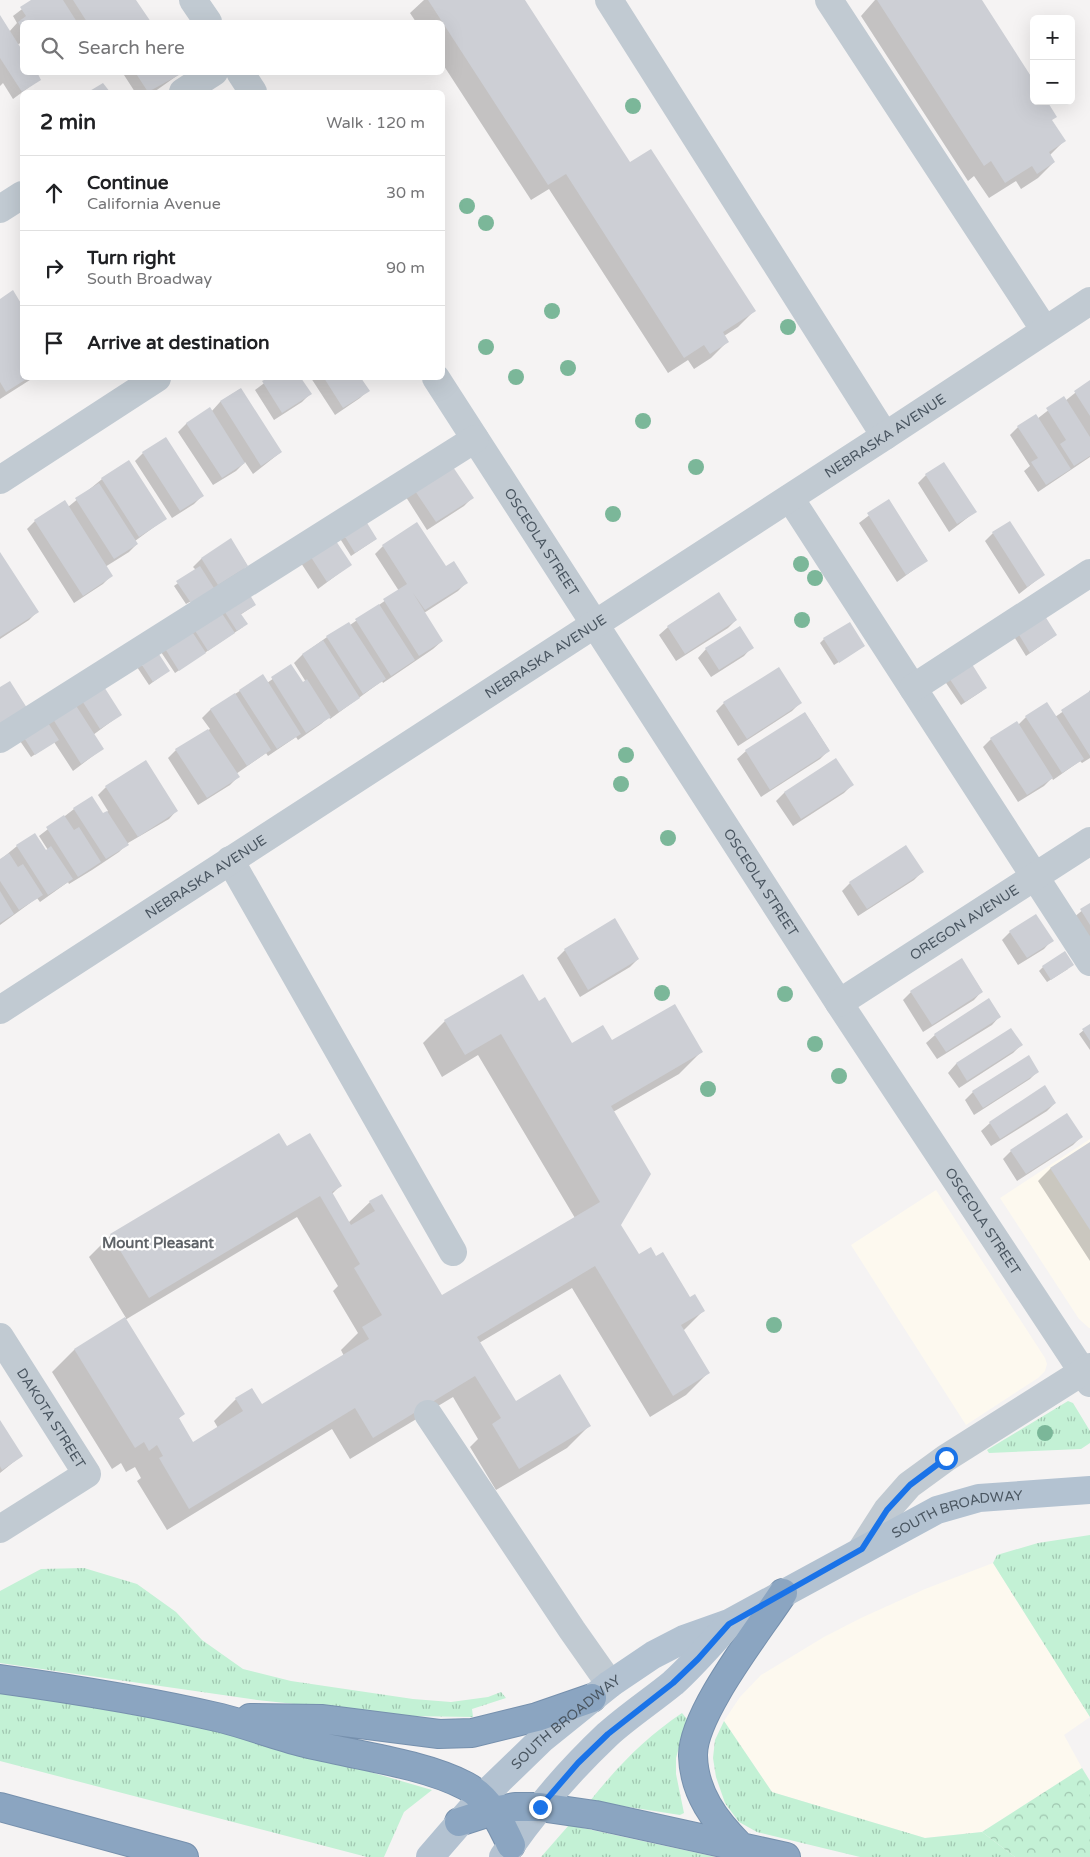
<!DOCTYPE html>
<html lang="en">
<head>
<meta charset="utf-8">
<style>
	:root { --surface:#fff; --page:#f6f6f6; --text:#202124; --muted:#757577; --line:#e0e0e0 }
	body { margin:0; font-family:"Varela Round",sans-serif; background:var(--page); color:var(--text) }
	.controls { position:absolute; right:15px; top:15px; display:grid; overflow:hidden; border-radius:8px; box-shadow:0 5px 20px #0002 }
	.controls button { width:45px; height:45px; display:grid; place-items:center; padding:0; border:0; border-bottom:1px solid var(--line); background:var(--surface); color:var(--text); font:25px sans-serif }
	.stop { position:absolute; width:15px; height:15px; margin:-11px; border:4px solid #1a73e8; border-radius:50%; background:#fff }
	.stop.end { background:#1a73e8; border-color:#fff; box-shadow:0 1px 5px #0008 }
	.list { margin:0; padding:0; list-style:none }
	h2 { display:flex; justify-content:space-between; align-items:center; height:65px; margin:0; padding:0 20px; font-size:21px }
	h2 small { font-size:16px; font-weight:400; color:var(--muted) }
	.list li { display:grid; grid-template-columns:32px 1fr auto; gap:15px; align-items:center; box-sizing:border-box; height:75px; padding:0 20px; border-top:1px solid var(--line) }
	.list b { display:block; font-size:19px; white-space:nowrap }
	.list p { margin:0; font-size:16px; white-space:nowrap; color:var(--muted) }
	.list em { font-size:16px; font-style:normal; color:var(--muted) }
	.icon { flex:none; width:28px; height:28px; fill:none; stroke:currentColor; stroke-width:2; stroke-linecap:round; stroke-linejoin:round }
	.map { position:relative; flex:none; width:1090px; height:1857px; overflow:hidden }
	.search { position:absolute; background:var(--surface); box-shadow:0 5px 20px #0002; left:20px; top:20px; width:425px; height:55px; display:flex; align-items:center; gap:12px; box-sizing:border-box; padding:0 18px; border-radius:8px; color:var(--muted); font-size:19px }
	.panel { position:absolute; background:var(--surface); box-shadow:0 5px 20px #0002; left:20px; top:90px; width:425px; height:290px; border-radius:8px }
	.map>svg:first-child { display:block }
	.commercial { fill:#fdf9ef }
	.grass { fill:url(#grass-tufts) }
	.forest { fill:url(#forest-crowns) }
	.shadow { fill:#0003; fill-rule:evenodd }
	.building { fill:#cdcfd5 }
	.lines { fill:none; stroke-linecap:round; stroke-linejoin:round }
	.highway-casing { stroke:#7690ad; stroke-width:30 }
	.minor { stroke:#c1cad2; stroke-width:28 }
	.major { stroke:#b3c2d1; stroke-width:28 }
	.highway { stroke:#8ba5c1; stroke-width:28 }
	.tree { fill:#7bb799 }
	.route { stroke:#1a73e8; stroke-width:6 }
	.labels { text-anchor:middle; stroke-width:4.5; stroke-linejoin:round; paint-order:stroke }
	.street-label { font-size:14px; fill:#4a5661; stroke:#fff }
	.neighbourhood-label { font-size:15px; font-weight:bold; fill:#5f6368; stroke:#fff }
</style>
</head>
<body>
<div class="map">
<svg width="1090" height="1857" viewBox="0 0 1090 1857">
	<defs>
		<pattern id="grass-tufts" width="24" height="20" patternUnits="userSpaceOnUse" patternTransform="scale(1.25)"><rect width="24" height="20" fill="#c3f1d5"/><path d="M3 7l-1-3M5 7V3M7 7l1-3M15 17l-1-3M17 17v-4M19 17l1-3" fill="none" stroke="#a0c6b0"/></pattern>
		<pattern id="forest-crowns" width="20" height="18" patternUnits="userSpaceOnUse" patternTransform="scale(1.25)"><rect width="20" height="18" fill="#c3f1d5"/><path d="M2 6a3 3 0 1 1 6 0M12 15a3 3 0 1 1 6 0" fill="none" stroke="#a0c6b0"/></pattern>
	</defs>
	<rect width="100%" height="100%" fill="#f5f3f3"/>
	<path class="commercial" d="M1090,1139V1328H1089L1079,1319L1000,1198Z
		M936,1190L1045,1358L1047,1364L1045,1371L1038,1378L966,1425L851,1245Z
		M993,1563L1090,1717L1064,1735L1082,1768L982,1832L925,1838L772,1792L724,1721L740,1697L761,1675L824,1637L861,1618L925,1589Z"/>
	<path class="grass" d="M1068,1401L1073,1403L1090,1431V1443L1081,1449L989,1453L987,1450Z
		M1090,1535V1717L993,1563L997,1555L1038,1543Z
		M84,1568L137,1584L176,1612L202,1640L243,1669L291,1681L413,1699L451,1702L488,1697L501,1692L506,1698L472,1709L473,1717L408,1716L257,1700L0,1663V1591L41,1569Z
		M0,1691L207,1728L312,1755L432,1790L404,1812L384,1857H367L0,1761Z
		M682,1713L687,1719L676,1758V1774L684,1813L680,1815L590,1801C617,1767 646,1737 682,1713Z
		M724,1721L772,1792L925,1838L982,1832L1015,1857H860L757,1832L739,1822L725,1803L716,1777L713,1758L715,1740Z
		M569,1825L716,1857H541Z"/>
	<path class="forest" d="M1082,1768L1090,1781V1857H1015L982,1832Z"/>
	<path class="shadow" d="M34,0H135L149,22H22V42L17,45L22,53V72L40,79L13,99L3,83L0,86V17L9,32L17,23L13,16Z
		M424,0H524L630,164L754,311L738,327L724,336L727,342L711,358L694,369L688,360L668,373L549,189L531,200L442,63V22H416L410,13Z
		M875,0H980L1034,101L1051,121L1064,141L1050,155L1054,162L1038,178L1021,189L1016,181L989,198L974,176L968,181L861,16Z
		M127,72H176L178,75L154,92H135L124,75Z
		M13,292L22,308V378H33L0,399V300Z
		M271,378H300L310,394L302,402L274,420L255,390Z
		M311,378H360L368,390L360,398L335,415Z
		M1090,381V457L1038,492L1024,471L1030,466L1010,435L1018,427L1037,419L1064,398L1065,401Z
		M240,389L281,452L253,474L245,462L236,471L213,485L178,432L187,423L211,412L220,402Z
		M143,453L202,496L194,504L172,518L135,461Z
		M926,475L975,512L949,532L918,483Z
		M102,479L165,519L135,541L137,544L129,552L105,567L111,576L103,584L74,603L27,529L35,521L68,507Z
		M412,486L472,498L464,506L427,530L404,494Z
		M888,501L927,560L897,582L859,523Z
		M993,533L1043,575L1019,594L985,541Z
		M339,537L376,539L351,556Z
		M334,539L350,565L318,589L301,563Z
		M231,540L247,565L239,574L186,604L174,586L196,570L193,567L201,559Z
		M383,546L445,568L466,583L458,591L424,613L442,641L433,649L383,683L382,681L330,719L329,717L321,724L298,740L296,737L268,756L266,753L236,774L238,777L230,785L198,805L168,758L176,750L210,729L202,718L210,710L263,676L267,683L291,666L302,684L306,682L294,663L302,655L327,637L350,625L399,591L375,554Z
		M0,554L37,612L29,620L0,639Z
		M719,594L736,620L728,628L676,661L659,635L668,627Z
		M255,605L240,615L243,627L175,673L161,652L222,607Z
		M740,627L752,647L744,656L711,677L698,658L706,649Z
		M1013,635H1056L1026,656Z
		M824,639L864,646L834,665L820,643Z
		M969,662L982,691L961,705L944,680Z
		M135,664L168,671L149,685Z
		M1090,690V758L1082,763L1080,761L1053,780L1052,778L1044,786L1018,802L983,747L991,739L1018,725L1026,717H1055L1087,695Z
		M80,697L120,715L93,735L102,749L73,771L54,742L31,757L18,738Z
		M724,703H800L792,711L738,746L716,711Z
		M805,713L829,750L820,759L761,797L737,759L746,751Z
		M836,760L852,785L844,793L793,826L776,801L784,793Z
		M106,787L177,810L169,819L128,843L119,852L92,870L69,884L68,882L40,902L37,898L0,925V860L17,846L45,852L48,850L39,836L74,809L103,815L108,811L98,795Z
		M922,872L914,880L858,916L842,891L850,883Z
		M1090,904V945L1073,918Z
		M1010,932L1052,940L1044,949L1018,965L1002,940Z
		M565,950L638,959L630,967L580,997L557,958Z
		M962,960L982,991L974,1000L923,1032L903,1000L911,992Z
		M1043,967L1068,969L1047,982L1039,971Z
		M989,1000L1000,1016L992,1025L937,1059L926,1043L935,1035Z
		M538,1003L571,1045L612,1042L701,1052L679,1074L613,1112L620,1225L638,1256L656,1257L690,1299L703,1311L683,1331L708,1373L686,1395L650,1417L572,1288L479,1343L515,1402L589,1426L567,1448L496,1490L470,1447L478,1439L453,1397L350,1459L332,1429L167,1530L137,1481L141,1478L135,1467L126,1472L121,1463L112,1469L52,1372L74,1350L126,1318L89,1257L111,1235L287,1148L340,1186L332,1194L348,1223L370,1202L441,1297L575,1218L478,1055L442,1077L423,1043L445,1021ZM297,1217L338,1286L333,1291L358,1333L341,1350L344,1356L262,1406L252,1389L236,1399L214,1421L218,1428L193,1443L178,1419L183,1414L125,1320Z
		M1090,1025V1050L1079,1034Z
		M1011,1030L1021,1045L1013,1053L959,1088L948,1073L956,1064Z
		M1038,1071L1030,1079L974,1115L965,1100L973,1092Z
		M1055,1103L1047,1111L991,1146L981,1131L990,1123Z
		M1081,1137L1073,1145L1017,1181L1003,1159L1011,1151Z
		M1090,1143V1261L1038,1181L1050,1169Z
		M0,1422L21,1456L0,1473Z"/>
	<path class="building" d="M31,0H63L77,22H22V29L18,22L26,16L20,7Z
		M73,0H136L151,22H87Z
		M428,0H525L630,162L651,149L756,311L723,332L729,342L710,354L704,345L684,358L566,174L548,185Z
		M877,0H982L1034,81V101H1047L1057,117L1052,120L1066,141L1049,152L1055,162L1037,174L1032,166L1005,183L991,161L984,166Z
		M0,15L22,50V72H37L41,80L22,92L0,58Z
		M135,72H178L179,75L148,92Z
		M103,83L110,92H88Z
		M13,290L22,305V378H28L6,392L0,382V299Z
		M268,378H301L312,394L282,413L262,381Z
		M324,378H361L370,391L343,408Z
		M1090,380V416L1074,391Z
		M241,388L282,452L261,466L220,401Z
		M1064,396L1090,437V456L1074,466L1060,444L1066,440L1046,408Z
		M210,407L245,463L222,478L186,423Z
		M1036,414L1071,469L1046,485L1031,462L1038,458L1017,426Z
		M166,437L204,496L180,511L142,452Z
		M129,460L167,519L139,537L101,478Z
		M449,461L474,498L436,522L411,485Z
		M944,462L977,512L957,524L925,474Z
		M99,483L138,544L114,559L75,498Z
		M889,499L928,561L906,575L867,513Z
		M65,500L113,576L83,596L34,520Z
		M364,518L377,539L355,553L342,532Z
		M1010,521L1045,575L1027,587L992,532Z
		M417,522L446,566L454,561L468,583L425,610L413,593L443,641L419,656L383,599L407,584L382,545Z
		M231,538L248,566L218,585L201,558Z
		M334,538L352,565L327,582L309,554Z
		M0,552L39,612L0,637Z
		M200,566L214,588L191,603L176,581Z
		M247,590L256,605L241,614L248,624L237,631L221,606Z
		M719,592L737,620L685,654L667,626Z
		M379,604L415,660L391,676L355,619Z
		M219,609L235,633L208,651L192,626Z
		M1043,613L1057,635L1030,653L1016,630Z
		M349,622L386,679L363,694L326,636Z
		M850,622L865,646L839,663L823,638Z
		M740,626L754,648L719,670L705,648Z
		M191,630L206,653L179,671L164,647Z
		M323,640L360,698L339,712L302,654Z
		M155,648L170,671L153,682L138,659Z
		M970,661L987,688L965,702L947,675Z
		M291,664L303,682L307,679L331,717L306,733L271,677Z
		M779,667L802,703L747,739L723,702Z
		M263,674L301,734L277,749L239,690Z
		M10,681L27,708L0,725V687Z
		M101,682L122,715L100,729L79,696Z
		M1090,691V756L1061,710Z
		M235,693L271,750L247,766L210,709Z
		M73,701L104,749L81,764L51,716Z
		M1047,702L1084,759L1062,773L1025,716Z
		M805,712L830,751L770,790L745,750Z
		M45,718L59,740L35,755L21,733Z
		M1017,721L1053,778L1027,795L990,738Z
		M208,729L240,777L207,798L175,749Z
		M836,758L854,785L801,819L784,792Z
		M146,760L178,811L138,837L105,786Z
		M92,796L103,813L107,811L129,845L106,859L73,808Z
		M64,815L74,830L79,827L101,862L78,877L46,827Z
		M35,833L46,850L51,846L73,879L48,895L16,845Z
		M906,845L924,872L867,909L849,882Z
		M9,853L18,867L23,864L43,895L19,910L0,881V859Z
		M0,891L14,914L0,923Z
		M1090,903V925L1080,909Z
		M1036,914L1054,941L1027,958L1009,931Z
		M615,918L639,959L588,990L564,949Z
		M1065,951L1074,965L1051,980L1042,966Z
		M962,958L983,992L932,1025L910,991Z
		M523,974L539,1001L545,997L572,1043L603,1025L612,1040L675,1004L703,1052L611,1106L651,1174L621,1225L639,1254L651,1247L656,1256L663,1252L690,1297L695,1294L705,1311L681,1325L710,1373L673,1396L595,1266L477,1337L516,1401L560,1374L591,1426L519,1469L492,1424L501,1418L475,1376L373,1438L355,1408L189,1509L159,1458L163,1456L157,1445L149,1451L144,1442L135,1448L74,1349L125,1317L185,1414L179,1418L193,1442L243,1411L235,1398L252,1388L262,1404L369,1339L362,1327L382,1315L354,1268L360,1264L320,1196L149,1298L110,1234L279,1133L287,1146L310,1133L342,1186L332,1192L351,1225L375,1211L369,1201L382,1194L442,1295L600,1202L501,1034L465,1055L444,1020Z
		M989,998L1001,1017L946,1052L934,1034Z
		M1090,1024V1041L1082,1029Z
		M1011,1028L1023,1045L967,1081L956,1063Z
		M1029,1055L1039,1072L983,1108L972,1091Z
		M1045,1085L1056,1103L1000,1139L989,1122Z
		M1067,1113L1083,1137L1026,1174L1010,1150Z
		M1090,1142V1230L1050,1168Z
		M0,1420L23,1456L2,1470L0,1466Z"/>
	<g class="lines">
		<g class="highway-casing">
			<path id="highway" d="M0,1679C73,1689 149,1701 221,1718C249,1725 276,1736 305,1743C353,1755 422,1763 466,1786C489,1798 501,1823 511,1845
				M250,1718L321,1719L439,1734L472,1733L537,1717L592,1698
				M0,1807L184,1857
				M459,1822L493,1811L515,1807H540L595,1815L786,1857
				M740,1846C715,1821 694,1793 693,1756C692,1714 759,1630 783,1593"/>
		</g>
		<g class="minor">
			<path d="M193,0L208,22"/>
			<path d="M609,0L885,436"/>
			<path d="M829,0L1044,329"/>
			<path d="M240,72L253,92"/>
			<path d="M183,92L214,72"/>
			<path d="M0,209L22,195"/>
			<path id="s1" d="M436,378L839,1003L1090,1383"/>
			<path d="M0,480L157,378"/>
			<path d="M790,498L1090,962"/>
			<path d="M913,688L1090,573"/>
			<path d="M0,739L475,439"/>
			<path d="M230,860L453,1252"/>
			<path id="s2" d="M839,1003L1090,841"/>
			<path id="s3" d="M0,1010L885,436L1090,301"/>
			<path id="s4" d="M0,1337L87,1474L0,1529"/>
			<path d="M428,1414L572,1630L610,1684"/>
			<path d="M862,1549L887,1510L909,1485L946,1458L1090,1367"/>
		</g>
		<g class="major">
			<path id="s5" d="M430,1857L481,1798L543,1738L610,1684L653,1655L684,1639L729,1623L937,1510L979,1498L1090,1490"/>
			<path d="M503,1857C533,1813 568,1772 607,1735C628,1716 651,1701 673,1683C693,1665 710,1645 728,1625"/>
		</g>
		<use href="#highway" class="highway"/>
	</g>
	<g class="tree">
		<circle cx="633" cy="106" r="8"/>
		<circle cx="467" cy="206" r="8"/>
		<circle cx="486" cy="223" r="8"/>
		<circle cx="552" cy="311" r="8"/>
		<circle cx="788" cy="327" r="8"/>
		<circle cx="486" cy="347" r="8"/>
		<circle cx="568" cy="368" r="8"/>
		<circle cx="516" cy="377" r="8"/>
		<circle cx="643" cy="421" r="8"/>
		<circle cx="696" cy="467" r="8"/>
		<circle cx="613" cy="514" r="8"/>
		<circle cx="801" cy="564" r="8"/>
		<circle cx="815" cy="578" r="8"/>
		<circle cx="802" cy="620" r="8"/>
		<circle cx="626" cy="755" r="8"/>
		<circle cx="621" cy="784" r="8"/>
		<circle cx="668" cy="838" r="8"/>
		<circle cx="662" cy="993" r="8"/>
		<circle cx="785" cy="994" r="8"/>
		<circle cx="815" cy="1044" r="8"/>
		<circle cx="839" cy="1076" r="8"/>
		<circle cx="708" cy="1089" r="8"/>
		<circle cx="774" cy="1325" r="8"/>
		<circle cx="1045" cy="1433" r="8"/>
	</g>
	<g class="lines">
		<path class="route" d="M540,1807L578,1763L608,1734L673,1683L698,1659L729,1624L862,1549L887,1510L910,1485L946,1458"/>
	</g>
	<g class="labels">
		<g class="street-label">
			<text dy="5" stroke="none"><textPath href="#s3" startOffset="1055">NEBRASKA AVENUE</textPath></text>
			<text dy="5" stroke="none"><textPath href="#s1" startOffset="195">OSCEOLA STREET</textPath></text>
			<text dy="5" stroke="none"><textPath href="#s3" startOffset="650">NEBRASKA AVENUE</textPath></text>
			<text dy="5" stroke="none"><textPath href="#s3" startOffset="245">NEBRASKA AVENUE</textPath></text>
			<text dy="5" stroke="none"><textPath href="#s1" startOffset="600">OSCEOLA STREET</textPath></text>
			<text dy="5" stroke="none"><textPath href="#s2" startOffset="149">OREGON AVENUE</textPath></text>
			<text dy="5" stroke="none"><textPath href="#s1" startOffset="1005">OSCEOLA STREET</textPath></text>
			<text dy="5" stroke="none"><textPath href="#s4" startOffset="96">DAKOTA STREET</textPath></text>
			<text dy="5" stroke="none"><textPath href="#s5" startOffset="640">SOUTH BROADWAY</textPath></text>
			<text dy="5" stroke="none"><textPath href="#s5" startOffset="192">SOUTH BROADWAY</textPath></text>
		</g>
		<g class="neighbourhood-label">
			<text x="158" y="1248">Mount Pleasant</text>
		</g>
	</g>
</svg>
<div class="controls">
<button>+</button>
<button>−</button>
</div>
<div class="stop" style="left:946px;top:1458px"></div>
<div class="stop end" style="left:540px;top:1807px"></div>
<div class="search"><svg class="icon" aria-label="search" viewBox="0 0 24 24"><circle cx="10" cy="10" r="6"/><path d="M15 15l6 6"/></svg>Search here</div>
<section class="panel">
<h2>2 min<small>Walk · 120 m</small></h2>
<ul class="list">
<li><svg class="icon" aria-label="ahead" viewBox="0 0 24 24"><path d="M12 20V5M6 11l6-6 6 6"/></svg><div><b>Continue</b><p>California Avenue</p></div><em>30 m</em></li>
<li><svg class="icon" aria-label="right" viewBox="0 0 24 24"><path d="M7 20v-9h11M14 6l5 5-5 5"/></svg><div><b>Turn right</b><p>South Broadway</p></div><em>90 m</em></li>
<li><svg class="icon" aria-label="arrive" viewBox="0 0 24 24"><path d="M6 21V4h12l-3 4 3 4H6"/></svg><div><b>Arrive at destination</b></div></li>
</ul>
</section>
</div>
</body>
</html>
